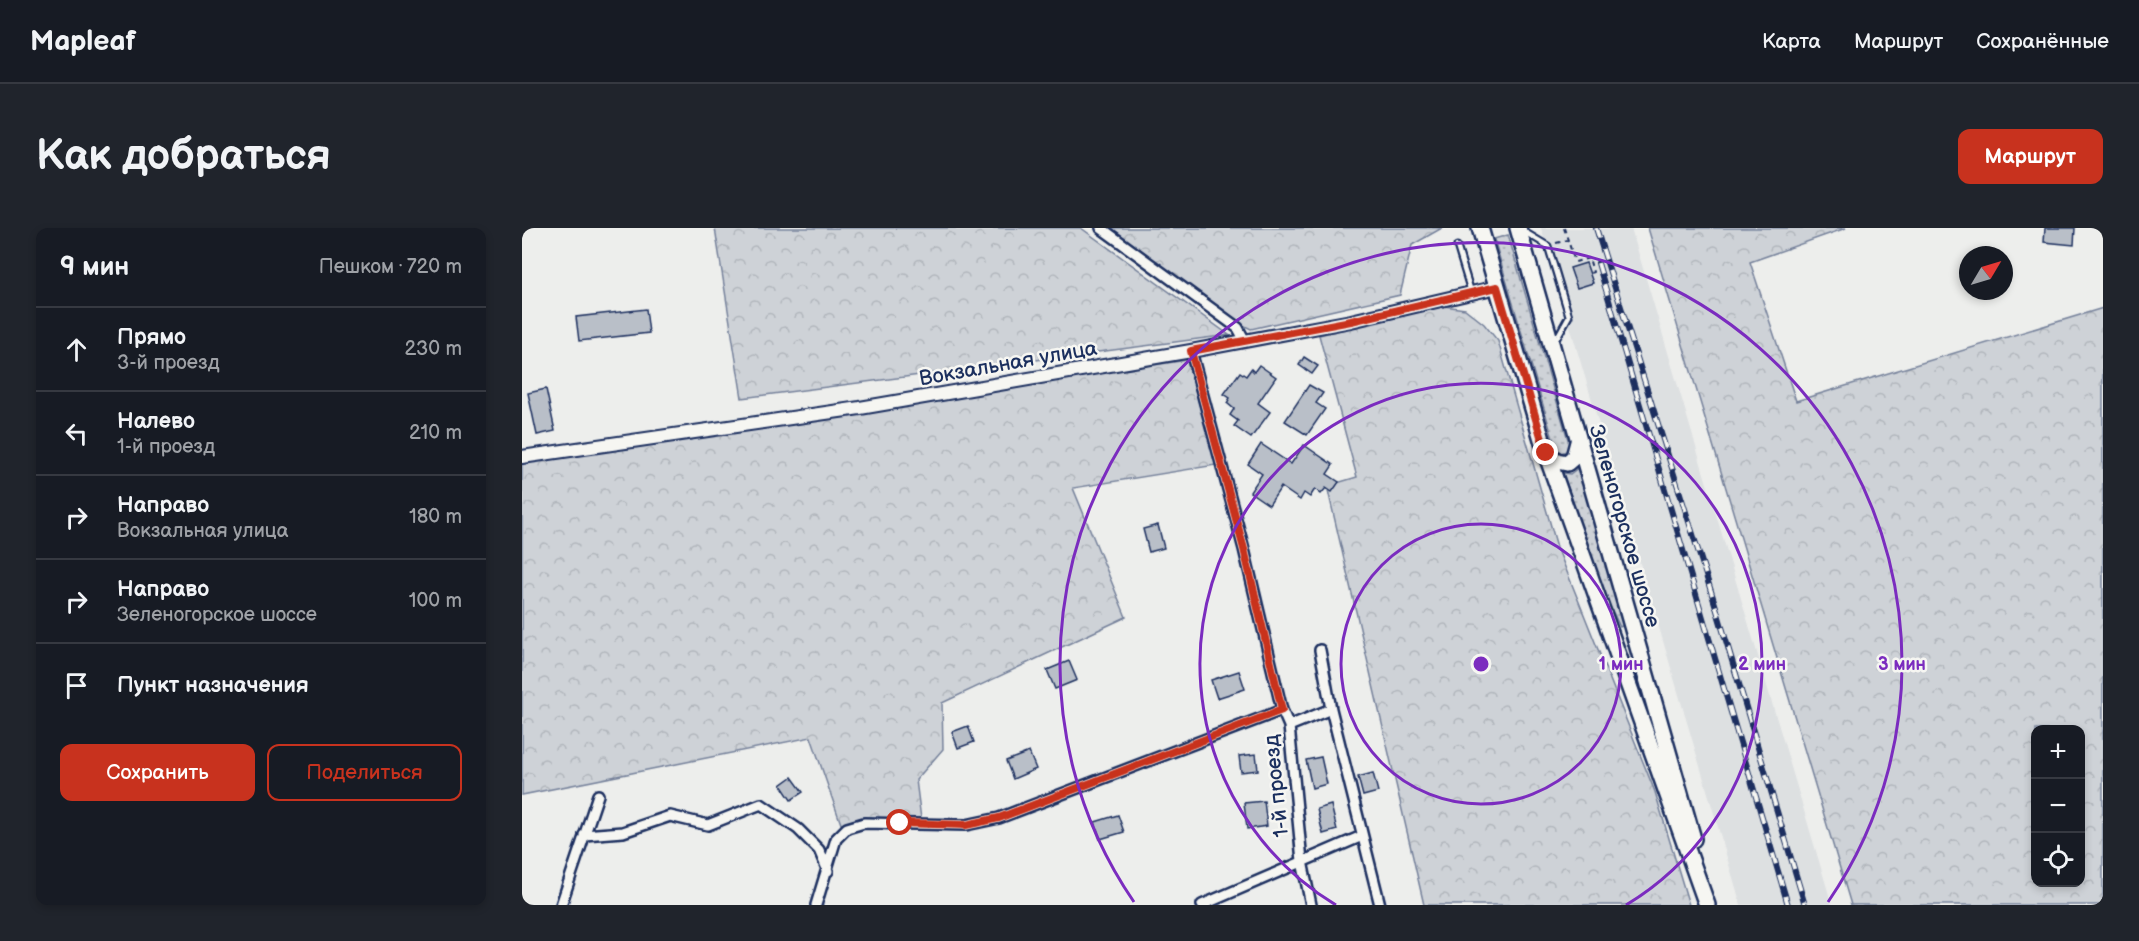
<!DOCTYPE html>
<html lang="ru">
<head>
<meta charset="utf-8">
<style>
	:root { --surface:#171b24; --page:#20242c; --text:#f1f3f6; --muted:#9ea1a6; --line:#363941; --accent:#c8321e }
	body { margin:0; font-family:"Balsamiq Sans",sans-serif; background:var(--page); color:var(--text) }
	.controls { position:absolute; right:18px; bottom:18px; display:grid; overflow:hidden; border-radius:12px; box-shadow:0 3px 9px #0003 }
	.controls button { width:54px; height:54px; display:grid; place-items:center; padding:0; border:0; border-bottom:2px solid var(--line); background:var(--surface); color:var(--text); font:30px sans-serif }
	.compass { position:absolute; left:1437px; top:18px; width:54px; height:54px; border-radius:50%; background:var(--surface); box-shadow:0 3px 9px #0003; rotate:52deg }
	.stop { position:absolute; width:18px; height:18px; margin:-14px; border:4px solid #c8321e; border-radius:50%; background:#fff }
	.stop.end { background:#c8321e; border-color:#fff; box-shadow:0 2px 6px #0008 }
	.list { margin:0; padding:0; list-style:none }
	h2 { display:flex; justify-content:space-between; align-items:center; height:78px; margin:0; padding:0 24px; font-size:26px }
	h2 small { font-size:20px; font-weight:400; color:var(--muted) }
	.list li { display:grid; grid-template-columns:39px 1fr auto; gap:18px; align-items:center; box-sizing:border-box; height:84px; padding:0 24px; border-top:2px solid var(--line) }
	.list b { display:block; font-size:22px; white-space:nowrap }
	.list p { margin:0; font-size:20px; white-space:nowrap; color:var(--muted) }
	.list em { font-size:20px; font-style:normal; color:var(--muted) }
	.actions { display:flex; gap:12px; padding:18px 24px }
	.actions a { flex:1; padding:14px 0; border:2px solid var(--accent); border-radius:12px; text-align:center; font-size:21px; color:var(--accent) }
	.actions .main { background:var(--accent); color:#fff }
	.icon { flex:none; width:33px; height:33px; fill:none; stroke:currentColor; stroke-width:2; stroke-linecap:round; stroke-linejoin:round }
	.map { position:relative; flex:none; width:1581px; height:677px; overflow:hidden; border-radius:12px }
	header { display:flex; align-items:center; gap:36px; box-sizing:border-box; height:84px; padding:0 30px; background:var(--surface); border-bottom:2px solid var(--line) }
	header strong { font-size:28px }
	nav { display:flex; gap:33px; margin-inline-start:auto; font-size:21px }
	.intro { display:flex; align-items:center; justify-content:space-between; box-sizing:border-box; height:144px; padding:0 36px }
	h1 { margin:0; font-size:42px }
	.button { padding:15px 27px; border-radius:12px; background:var(--accent); color:#fff; font-size:21px; font-weight:700 }
	main { display:flex; gap:36px; padding:0 36px }
	aside { flex:1; background:var(--surface); border-radius:12px; box-shadow:0 3px 9px #0003 }
	.map>svg:first-child { display:block }
	.built { fill:#dde0e1 }
	.grass { fill:url(#grass-dots); stroke:#74809a; stroke-width:1.5 }
	.forest { fill:url(#forest-crowns); stroke:#74809a; stroke-width:1.5; fill-rule:evenodd }
	.building { fill:#b9bfc8; stroke:#1b2f5e; stroke-width:1.5 }
	.lines { fill:none; stroke-linecap:round; stroke-linejoin:round }
	.service-casing { stroke:#1b2f5e; stroke-width:9 }
	.minor-casing { stroke:#1b2f5e; stroke-width:14 }
	.tertiary-casing { stroke:#1b2f5e; stroke-width:16 }
	.primary-casing { stroke:#1b2f5e; stroke-width:20 }
	.path { stroke:#1b2f5e; stroke-width:2; stroke-dasharray:4.5 4.5; stroke-linecap:butt }
	.service { stroke:#f6f6f2; stroke-width:4.5 }
	.minor { stroke:#f6f6f2; stroke-width:9 }
	.tertiary { stroke:#f6f6f2; stroke-width:12 }
	.primary { stroke:#f6f6f2; stroke-width:15 }
	.rail-casing { stroke:#1b2f5e; stroke-width:6 }
	.rail { stroke:#f6f6f2; stroke-width:4; stroke-dasharray:11; stroke-linecap:butt }
	.route { stroke:#c8321e; stroke-width:8 }
	.ring { fill:none; stroke:#7b2cbf; stroke-width:3 }
	.labels { text-anchor:middle; stroke-width:5; stroke-linejoin:round; paint-order:stroke }
	.street-label { font-size:21px; fill:#1b2f5e; stroke:#f6f6f2 }
	.centre { fill:#7b2cbf; stroke:#f6f6f2; stroke-width:3 }
	.ring-label { font-size:18px; text-anchor:middle; font-weight:bold; fill:#7b2cbf; stroke:#f6f6f2; stroke-width:5; stroke-linejoin:round; paint-order:stroke }
</style>
</head>
<body>
<header>
<strong>Mapleaf</strong>
<nav><a>Карта</a><a>Маршрут</a><a>Сохранённые</a></nav>
</header>
<div class="intro"><h1>Как добраться</h1><a class="button">Маршрут</a></div>
<main>
<aside>
<h2>9 мин<small>Пешком · 720 m</small></h2>
<ul class="list">
<li><svg class="icon" aria-label="ahead" viewBox="0 0 24 24"><path d="M12 20V5M6 11l6-6 6 6"/></svg><div><b>Прямо</b><p>3-й проезд</p></div><em>230 m</em></li>
<li><svg class="icon" aria-label="left" viewBox="0 0 24 24"><path d="M17 20v-9H6M10 6l-5 5 5 5"/></svg><div><b>Налево</b><p>1-й проезд</p></div><em>210 m</em></li>
<li><svg class="icon" aria-label="right" viewBox="0 0 24 24"><path d="M7 20v-9h11M14 6l5 5-5 5"/></svg><div><b>Направо</b><p>Вокзальная улица</p></div><em>180 m</em></li>
<li><svg class="icon" aria-label="right" viewBox="0 0 24 24"><path d="M7 20v-9h11M14 6l5 5-5 5"/></svg><div><b>Направо</b><p>Зеленогорское шоссе</p></div><em>100 m</em></li>
<li><svg class="icon" aria-label="arrive" viewBox="0 0 24 24"><path d="M6 21V4h12l-3 4 3 4H6"/></svg><div><b>Пункт назначения</b></div></li>
</ul>
<div class="actions"><a class="main">Сохранить</a><a>Поделиться</a></div>
</aside>
<div class="map">
<svg width="1581" height="677" viewBox="0 0 1581 677">
	<defs>
		<pattern id="grass-dots" width="8" height="8" patternUnits="userSpaceOnUse" patternTransform="scale(1.5)"><rect width="8" height="8" fill="#ced2d7"/><path d="M2 2h.1M6 6h.1" fill="none" stroke="#b0b5bb" stroke-width="1.8" stroke-linecap="round"/></pattern>
		<pattern id="forest-crowns" width="20" height="18" patternUnits="userSpaceOnUse" patternTransform="scale(1.5)"><rect width="20" height="18" fill="#ced2d7"/><path d="M2 6a3 3 0 1 1 6 0M12 15a3 3 0 1 1 6 0" fill="none" stroke="#b0b5bb"/></pattern>
	</defs>
	<rect width="100%" height="100%" fill="#edeeec"/>
	<filter id="ink" filterUnits="userSpaceOnUse"><feTurbulence type="fractalNoise" baseFrequency=".0167" numOctaves="2"/><feDisplacementMap in="SourceGraphic" scale="12" xChannelSelector="R" yChannelSelector="G"/><feConvolveMatrix kernelMatrix="1 2 1 2 8 2 1 2 1" color-interpolation-filters="sRGB"/></filter>
	<g filter="url(#ink)">
		<path class="built" d="M1019,0H1109L1310,677H1219Z"/>
		<path class="grass" d="M986,7L1047,215V222L1039,225L1034,221L972,11Z
			M1056,240L1102,397L1098,399L1078,357L1041,245L1048,246Z"/>
		<path class="forest" d="M193,0H559L707,107L220,170Z
			M585,0H920L890,17L878,67L729,101L711,92Z
			M1126,0H1324L1228,34L1274,173L1581,80V677H1329ZM1514,502H1558V654H1514Z
			M922,78L943,81L962,96L976,113L1035,319L1133,564L1167,677H902L805,258L835,249L797,107Z
			M665,132L694,237L551,260L604,389L420,475L421,521L394,552L399,591L319,596L289,509L0,567V233Z"/>
		<path class="building" d="M1523,0H1553L1552,17L1522,14Z
			M1064,35L1071,55L1055,60L1048,40Z
			M124,81L127,105L57,113L54,89Z
			M782,129L796,138L790,146L777,137Z
			M737,137L754,149L736,175L748,184L729,210L712,198L716,193L708,187L712,181L705,175L708,170L702,166L718,144L724,148L729,141L732,144Z
			M787,157L801,165L794,175L803,181L785,207L763,193Z
			M24,161L33,203L15,207L6,165Z
			M739,216L769,236L782,217L811,237L805,246L817,254L810,264L804,260L799,266L793,261L788,269L782,265L778,272L759,259L747,277L728,264L740,246L726,236Z
			M636,297L642,320L627,324L621,301Z
			M547,433L555,452L533,461L525,442Z
			M717,443L723,461L695,470L689,452Z
			M446,498L452,514L436,520L430,504Z
			M507,524L514,541L491,551L484,533Z
			M734,526L736,542L719,544L717,528Z
			M799,529L805,556L790,560L784,532Z
			M851,545L856,564L841,568L836,549Z
			M270,549L281,564L269,572L259,557Z
			M742,573L745,598L725,601L722,575Z
			M809,577L815,602L801,606L795,581Z
			M596,587L602,604L578,611L573,594Z"/>
		<g class="lines">
			<g class="service-casing">
				<path id="service" d="M1001,3L1026,18L1047,88L1032,115
					M935,18L949,64"/>
			</g>
			<g class="minor-casing">
				<path id="minor" d="M579,0L716,100L723,113
					M669,123L722,321L760,482L767,498L780,633L789,677
					M798,422L809,481L858,677
					M767,498L809,481
					M62,607L101,604L148,588L186,597L239,576L276,601L297,622L306,643
					M39,677L76,567
					M294,677L314,611L325,600L342,595L444,597L477,590L760,482
					M680,677L840,608"/>
			</g>
			<g class="tertiary-casing">
				<path id="tertiary" d="M0,229L338,180L669,123L829,93L975,59"/>
			</g>
			<g class="primary-casing">
				<path id="primary" d="M958,0L1024,225L1185,677
					M996,0L1171,611
					M1024,225L1035,233L1045,235L1052,229L1056,214"/>
			</g>
			<path class="path" d="M1042,0L1053,34L1067,30L1071,44L1068,45
				M1034,15L1046,12"/>
			<use href="#service" class="service"/>
			<use href="#minor" class="minor"/>
			<use href="#tertiary" class="tertiary"/>
			<use href="#primary" class="primary"/>
			<g class="rail-casing">
				<path id="rail" d="M1074,0L1194,379L1283,677
					M1076,35L1266,677"/>
			</g>
			<use href="#rail" class="rail"/>
		</g>
	</g>
	<g class="lines" filter="url(#ink)">
		<path class="route" d="M378,595L444,597L477,590L760,482L722,321L669,123L829,93L975,59L1024,225"/>
	</g>
	<g class="ring">
		<circle cx="959" cy="436" r="140"/>
		<path d="M814 677A281 281 0 1 1 1104 677"/>
		<path d="M612 674A421 421 0 1 1 1306 674"/>
	</g>
	<g class="labels">
		<g class="street-label">
			<text transform="translate(486 135) rotate(-10)" y="7">Вокзальная улица</text>
			<text transform="translate(1103 298) rotate(74)" y="7">Зеленогорское шоссе</text>
			<text transform="translate(754 558) rotate(-96)" y="7">1-й проезд</text>
		</g>
	</g>
	<circle cx="959" cy="436" r="9" class="centre"/>
	<g class="ring-label">
		<text x="1099" y="442">1 мин</text>
		<text x="1240" y="442">2 мин</text>
		<text x="1380" y="442">3 мин</text>
	</g>
</svg>
<div class="controls">
<button>+</button>
<button>−</button>
<button><svg class="icon" aria-label="locate" viewBox="0 0 24 24"><circle cx="12" cy="12" r="6"/><path d="M12 2v4M12 18v4M2 12h4M18 12h4"/></svg></button>
</div>
<svg class="compass" viewBox="-18 -18 36 36"><path d="M0-13l5 13h-10z" fill="#e53935"/><path d="M0 13l5-13h-10z" fill="#9ea1a6"/></svg>
<div class="stop" style="left:378px;top:595px"></div>
<div class="stop end" style="left:1024px;top:225px"></div>
</div>
</main>
</body>
</html>
